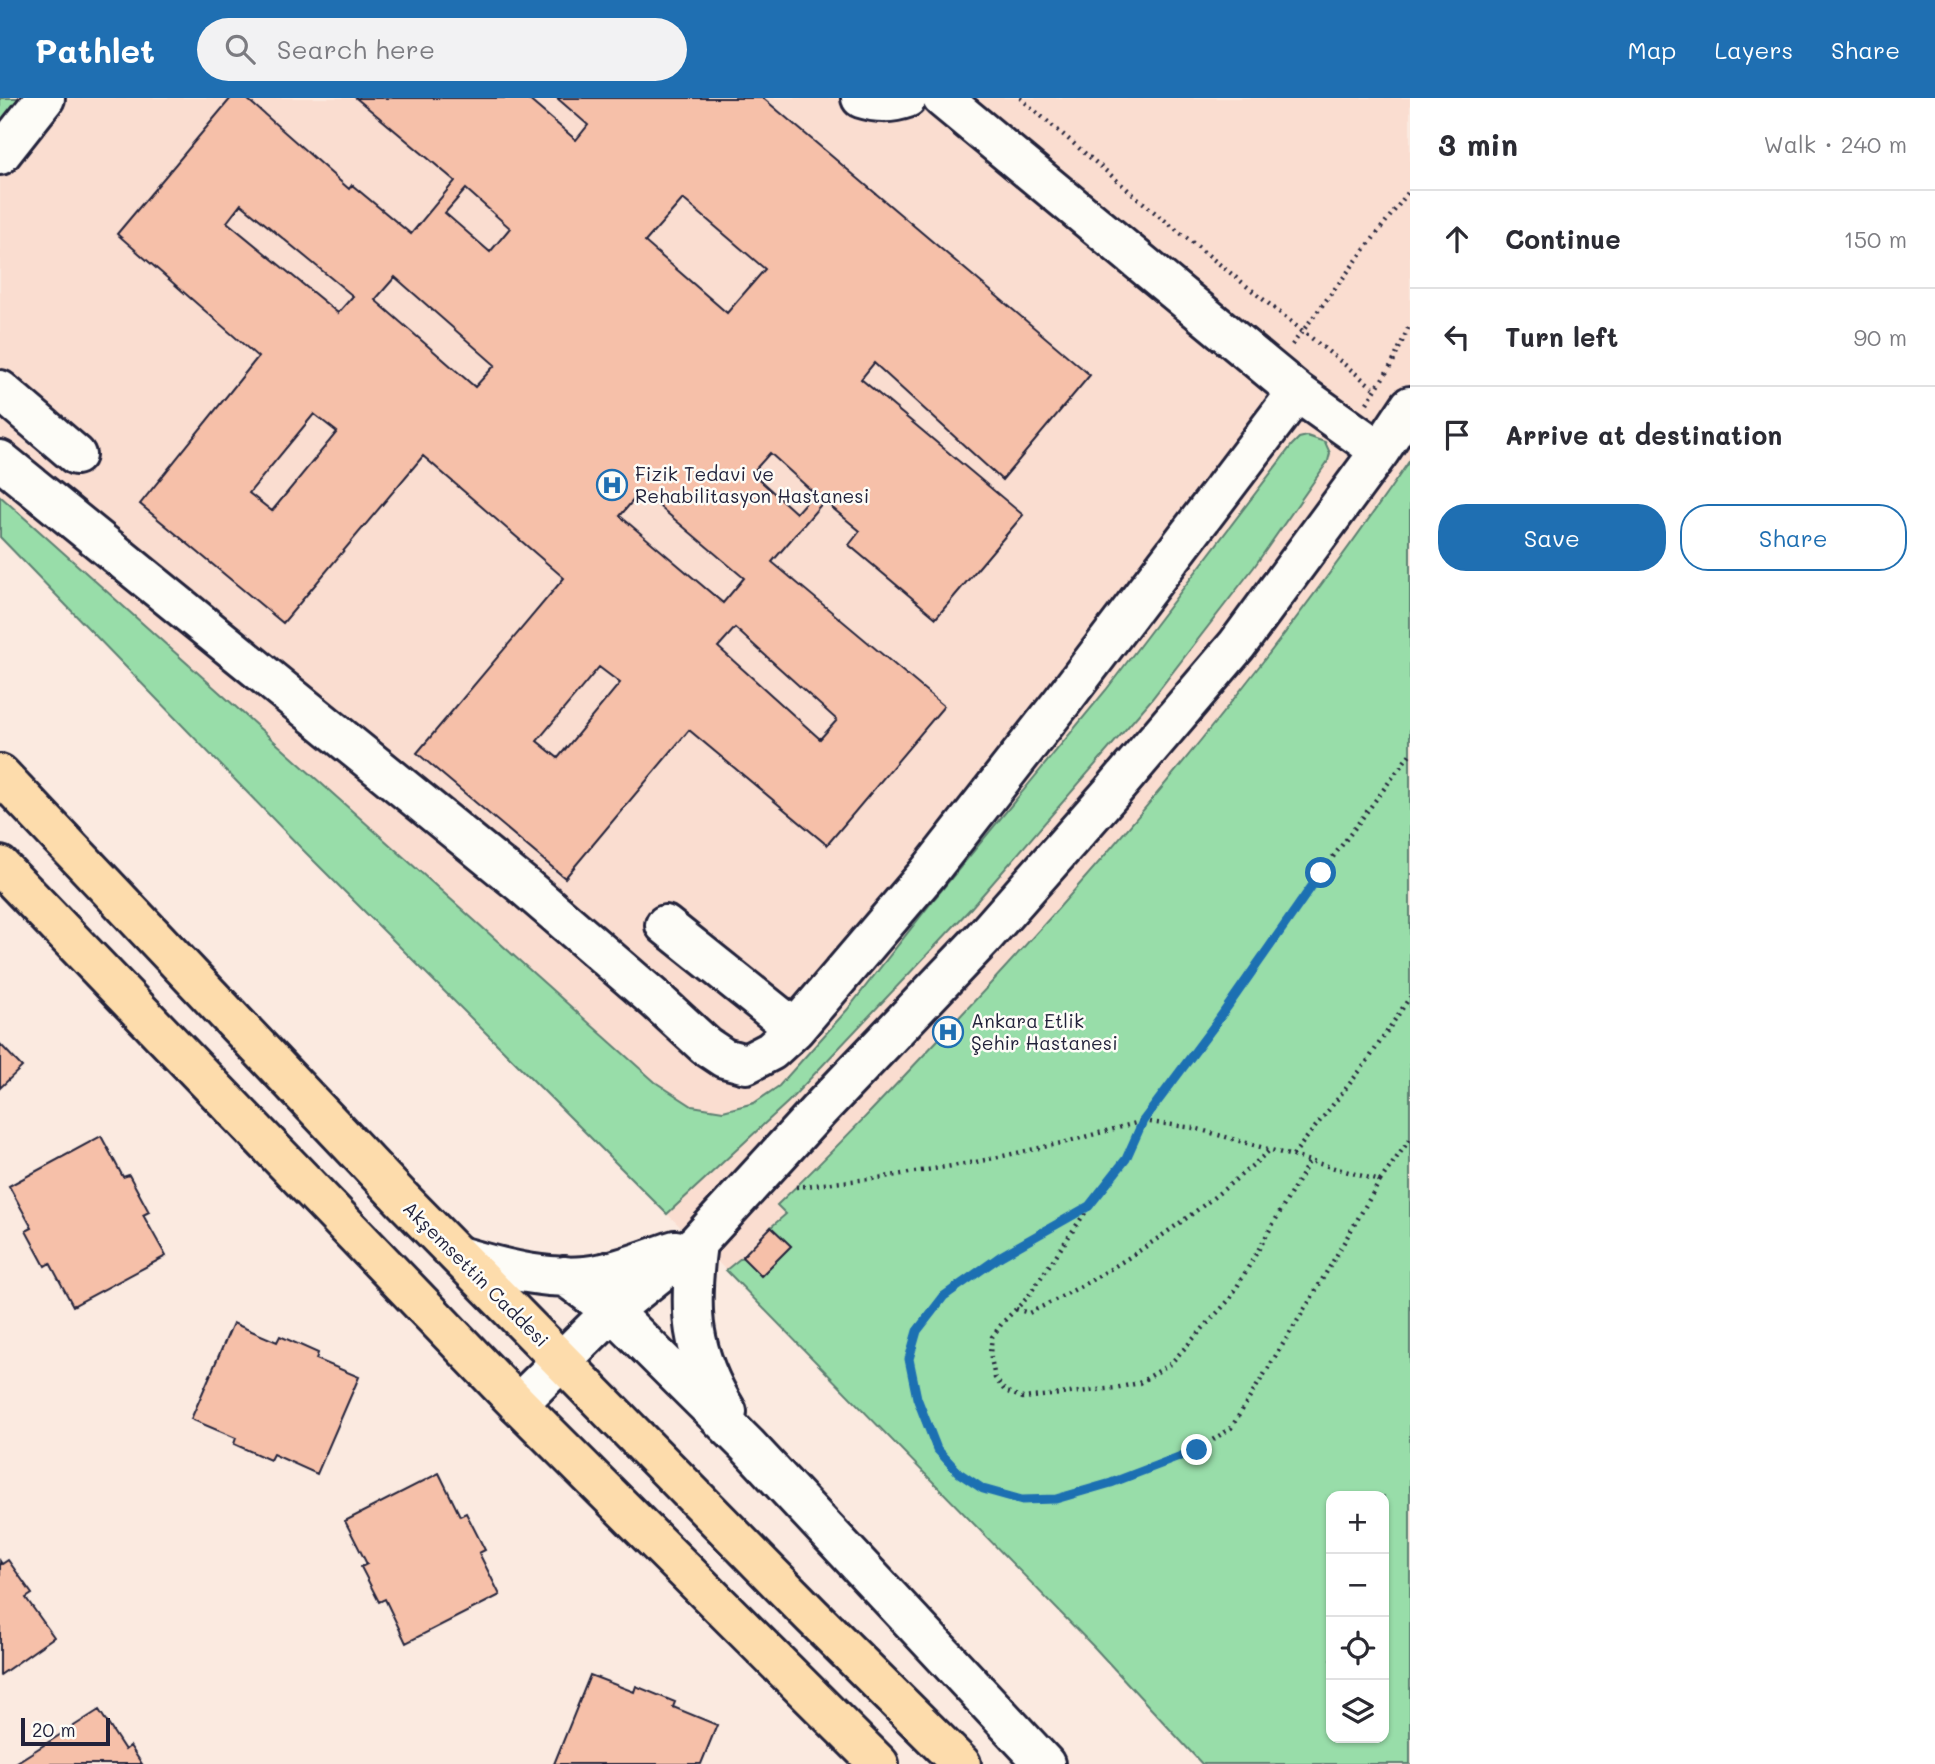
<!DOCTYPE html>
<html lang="en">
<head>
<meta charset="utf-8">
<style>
	:root { --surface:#fff; --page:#f2f2f3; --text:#2b2b33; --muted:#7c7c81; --line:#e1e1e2; --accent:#1f6fb2 }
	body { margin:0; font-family:Mali,sans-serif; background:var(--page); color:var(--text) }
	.controls { position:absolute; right:21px; bottom:21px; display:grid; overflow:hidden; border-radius:14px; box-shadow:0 2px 5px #0004 }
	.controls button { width:63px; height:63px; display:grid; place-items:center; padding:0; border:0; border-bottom:2px solid var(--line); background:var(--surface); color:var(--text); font:35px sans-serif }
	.scale { position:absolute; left:21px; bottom:18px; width:89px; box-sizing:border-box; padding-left:7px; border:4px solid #22223b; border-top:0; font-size:19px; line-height:24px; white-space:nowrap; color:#22223b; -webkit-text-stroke:5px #fdfcf7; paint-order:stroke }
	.stop { position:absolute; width:21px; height:21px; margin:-16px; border:5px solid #1f6fb2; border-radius:50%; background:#fff }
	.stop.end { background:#1f6fb2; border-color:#fff; box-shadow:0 2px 7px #0008 }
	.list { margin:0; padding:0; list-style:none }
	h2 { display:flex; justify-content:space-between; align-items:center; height:91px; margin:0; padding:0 28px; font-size:30px }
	h2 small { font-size:23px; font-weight:400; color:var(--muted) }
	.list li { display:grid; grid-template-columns:46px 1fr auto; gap:21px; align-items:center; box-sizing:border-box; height:98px; padding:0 28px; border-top:2px solid var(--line) }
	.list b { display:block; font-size:26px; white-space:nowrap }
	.list em { font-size:23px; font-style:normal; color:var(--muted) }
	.actions { display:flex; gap:14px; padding:21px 28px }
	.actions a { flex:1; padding:16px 0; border:2px solid var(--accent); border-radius:28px; text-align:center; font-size:24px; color:var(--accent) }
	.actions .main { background:var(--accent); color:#fff }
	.icon { flex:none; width:38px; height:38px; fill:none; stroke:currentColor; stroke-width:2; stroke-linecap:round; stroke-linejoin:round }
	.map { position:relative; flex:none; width:1410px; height:1666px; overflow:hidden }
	header { display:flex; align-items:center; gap:42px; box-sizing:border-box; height:98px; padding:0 35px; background:var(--accent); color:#fff }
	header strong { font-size:33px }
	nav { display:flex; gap:38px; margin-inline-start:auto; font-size:24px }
	.search { width:490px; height:63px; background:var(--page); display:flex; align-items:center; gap:18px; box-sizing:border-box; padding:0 24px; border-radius:38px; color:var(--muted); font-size:26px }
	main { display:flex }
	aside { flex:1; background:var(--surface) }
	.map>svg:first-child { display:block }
	.built { fill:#faddd0; fill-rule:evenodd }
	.green { fill:#98dda9; stroke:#5d8072; stroke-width:2; fill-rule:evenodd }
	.building { fill:#f6c0a9; stroke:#22223b; stroke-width:2; fill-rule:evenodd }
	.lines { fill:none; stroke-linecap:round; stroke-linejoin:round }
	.minor-casing { stroke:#22223b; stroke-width:44 }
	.major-casing { stroke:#22223b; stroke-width:44 }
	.path { stroke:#22223b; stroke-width:4.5; stroke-dasharray:2 5; stroke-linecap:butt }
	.minor { stroke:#fdfcf7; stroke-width:38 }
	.major { stroke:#fddcac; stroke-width:38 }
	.route { stroke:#1f6fb2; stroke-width:9 }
	.labels { text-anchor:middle; stroke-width:5; stroke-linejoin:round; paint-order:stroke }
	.poi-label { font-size:19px; fill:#22223b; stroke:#fdfcf7; text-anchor:start }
	.street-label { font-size:19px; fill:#22223b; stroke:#fdfcf7 }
</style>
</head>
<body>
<header>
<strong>Pathlet</strong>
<div class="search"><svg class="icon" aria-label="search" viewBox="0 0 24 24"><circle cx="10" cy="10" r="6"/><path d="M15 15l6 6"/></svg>Search here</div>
<nav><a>Map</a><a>Layers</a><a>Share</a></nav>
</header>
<main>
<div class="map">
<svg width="1410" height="1666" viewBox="0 0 1410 1666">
	<rect width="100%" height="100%" fill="#fbeae0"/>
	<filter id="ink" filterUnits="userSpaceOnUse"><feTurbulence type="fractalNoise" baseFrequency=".0143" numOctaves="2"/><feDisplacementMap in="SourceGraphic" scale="14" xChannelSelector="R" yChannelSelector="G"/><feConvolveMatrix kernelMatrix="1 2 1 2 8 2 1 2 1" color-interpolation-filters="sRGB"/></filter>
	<g filter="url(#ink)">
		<path class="built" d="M0,0H1410V1666H1202L1095,1550L726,1172L667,1116L303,752L0,439ZM1331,1398H1384V1640H1331Z"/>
		<path class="green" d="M0,0H22L0,27Z
			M1307,338L1325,344L1330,355L1328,363L1254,469L1151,602L971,810L788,1004L667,1116L303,752L0,439V398L655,984L692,1008L723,1013L754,1005L779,988L847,912L935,800L1106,592L1292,347L1299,340Z
			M1410,362V1666H1202L1095,1550L726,1172L742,1159L762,1177L791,1148L771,1129L786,1116L777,1107C837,1050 893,990 950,929C1117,752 1272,563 1410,362ZM1331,1398H1384V1640H1331Z"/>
		<path class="building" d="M231,0H246L349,91L352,87L411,136L455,83L356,0H527L576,42L588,27L557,0H763L1090,277L1002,382L874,265L861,281L1023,417L936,520L849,447L860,433L824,403L772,464L944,608L827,747L689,632L565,780L417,655L564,480L423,358L283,525L140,406L258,259L117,136ZM466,91L510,130L490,154L445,115ZM683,101L765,171L727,215L645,144ZM241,106L353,198L338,215L227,124ZM395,179L495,267L475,289L375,202ZM314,316L337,334L272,413L249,395ZM770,355L814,395L796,415L752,375ZM641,393L744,480L723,505L620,418ZM735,530L837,622L820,641L718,549ZM599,569L620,585L558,660L537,643Z
			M0,946L22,969L0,990Z
			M101,1038L123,1079L129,1077L149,1114L143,1117L166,1158L73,1208L50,1165L45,1168L26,1133L32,1130L9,1088Z
			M771,1129L791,1148L761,1178L742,1159Z
			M233,1225L277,1244L280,1238L318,1255L316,1261L359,1279L317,1376L273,1356L270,1362L234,1346L236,1340L191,1321Z
			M439,1375L460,1418L466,1415L485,1452L479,1455L500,1497L406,1545L385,1501L379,1504L361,1469L367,1466L345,1423Z
			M8,1462L32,1496L26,1500L54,1539L0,1577V1463L2,1466Z
			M590,1577L634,1594L636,1588L675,1604L673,1609L717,1627L701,1666H554Z
			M99,1612L125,1652L130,1648L142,1666H14Z"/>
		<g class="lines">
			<g class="minor-casing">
				<path id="minor" d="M861,0C877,5 890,6 907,0
					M942,0L1297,294L1380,353
					M0,57L45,0
					M0,292L76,357
					M0,362L524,788L656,902L706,948L724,960L746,966L771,953L795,931L927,776L1061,605L1297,294
					M665,827L795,931
					M697,1145C688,1213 690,1253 727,1314
					M459,1158C504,1171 556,1186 603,1175C627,1170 651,1160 675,1152
					M565,1178L612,1213L747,1347L1045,1666
					M518,1306L612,1213L697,1145L820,1011L983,840L1111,695L1237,547L1380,353L1410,308"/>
			</g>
			<g class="major-casing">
				<path id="major" d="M0,676L401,1100L811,1517L961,1666
					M0,768L518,1306L879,1666"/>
			</g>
			<path class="path" d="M1020,0L1153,113L1375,291
				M1292,247L1410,92
				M1367,305L1393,264L1410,226
				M1143,1023L1194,1030L1380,1083L1309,1204L1231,1330L1197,1352L1111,1385L1056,1401L1022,1402L983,1391L959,1375L937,1351L917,1300L909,1261L917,1233L944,1198L1001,1158L1089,1108L1126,1061Z
				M1293,1057L1366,965L1410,899
				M1380,1083L1410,1041
				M796,1089L878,1080L976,1064L1066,1044L1143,1023L1214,928L1321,775L1410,656
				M1089,1109L1027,1200L1003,1224L992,1239L990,1255L995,1280L1005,1293L1023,1300L1115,1290L1139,1285L1170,1266L1230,1201L1310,1062
				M1016,1211L1029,1215C1117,1173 1199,1116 1271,1051"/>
			<use href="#minor" class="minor"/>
			<use href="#major" class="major"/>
		</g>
	</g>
	<g class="lines" filter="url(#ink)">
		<path class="route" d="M1197,1352L1111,1385L1056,1401L1022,1402L983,1391L959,1375L937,1351L917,1300L909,1261L917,1233L944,1198L1001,1158L1089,1108L1126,1061L1143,1023L1214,928L1321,775"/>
	</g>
	<defs>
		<g id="hospital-ring" transform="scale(1.575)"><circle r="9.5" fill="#fdfcf7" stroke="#1f6fb2" stroke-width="1.5"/><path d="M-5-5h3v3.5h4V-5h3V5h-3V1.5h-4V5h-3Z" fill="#1f6fb2"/></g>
	</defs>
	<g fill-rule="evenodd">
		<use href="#hospital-ring" x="612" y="387"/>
		<use href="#hospital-ring" x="948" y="934"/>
	</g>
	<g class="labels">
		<g class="poi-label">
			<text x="635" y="383">Fizik Tedavi ve<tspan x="635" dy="22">Rehabilitasyon Hastanesi</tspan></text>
			<text x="971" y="930">Ankara Etlik<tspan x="971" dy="22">Şehir Hastanesi</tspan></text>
		</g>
		<g class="street-label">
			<text transform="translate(476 1176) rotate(45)" y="7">Akşemsettin Caddesi</text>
		</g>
	</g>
</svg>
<div class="controls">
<button>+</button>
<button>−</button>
<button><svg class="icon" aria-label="locate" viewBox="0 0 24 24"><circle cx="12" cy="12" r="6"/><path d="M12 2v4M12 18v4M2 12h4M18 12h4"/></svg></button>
<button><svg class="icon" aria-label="layers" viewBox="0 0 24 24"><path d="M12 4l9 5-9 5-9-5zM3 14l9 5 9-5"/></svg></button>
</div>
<div class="scale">20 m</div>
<div class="stop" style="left:1321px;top:775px"></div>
<div class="stop end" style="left:1197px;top:1352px"></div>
</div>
<aside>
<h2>3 min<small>Walk · 240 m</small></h2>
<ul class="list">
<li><svg class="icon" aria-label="ahead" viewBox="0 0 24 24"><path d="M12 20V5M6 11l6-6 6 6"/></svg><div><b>Continue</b></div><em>150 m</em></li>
<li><svg class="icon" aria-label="left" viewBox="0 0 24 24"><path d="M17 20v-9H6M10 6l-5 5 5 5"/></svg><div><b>Turn left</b></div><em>90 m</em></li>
<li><svg class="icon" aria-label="arrive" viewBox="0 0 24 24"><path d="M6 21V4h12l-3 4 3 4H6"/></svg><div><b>Arrive at destination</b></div></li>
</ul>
<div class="actions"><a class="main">Save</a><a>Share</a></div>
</aside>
</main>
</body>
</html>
